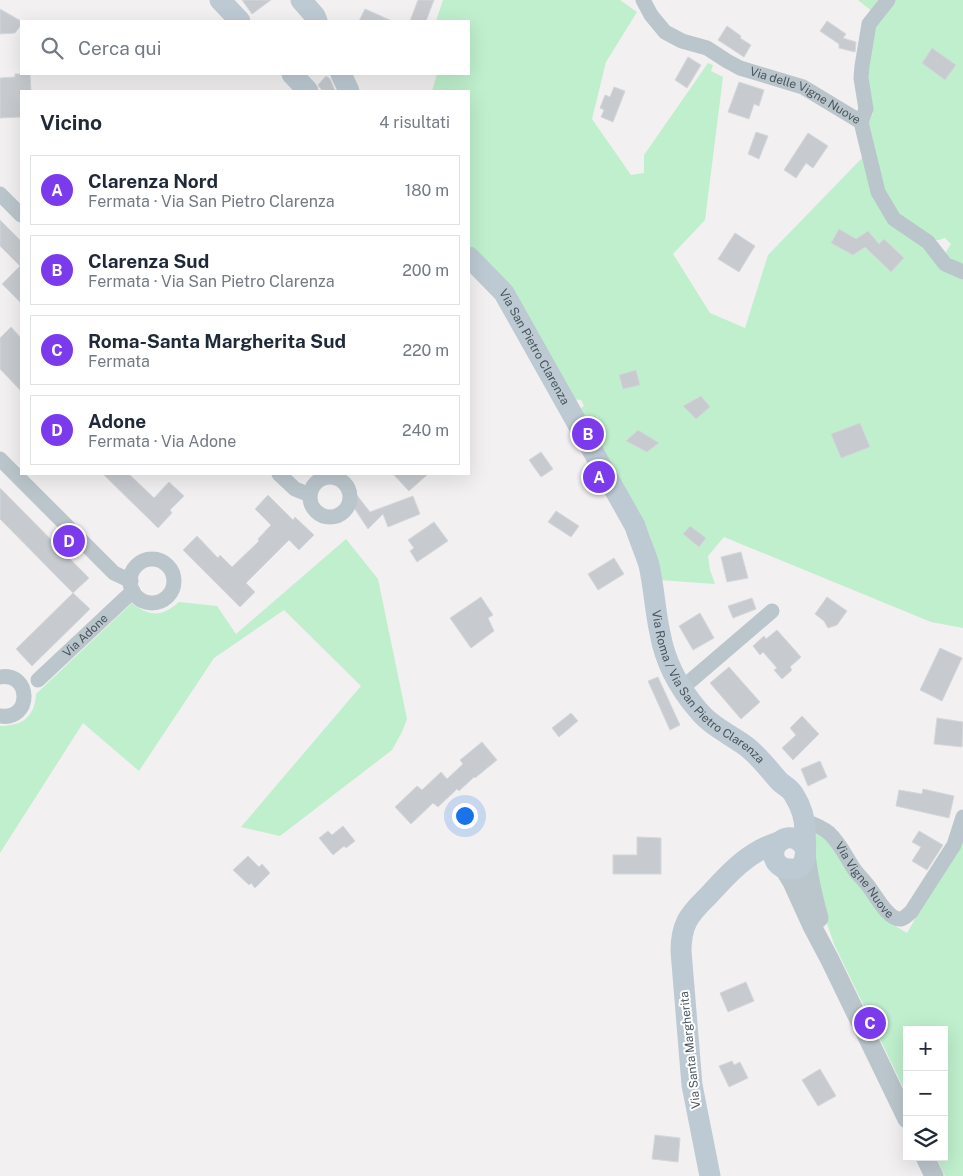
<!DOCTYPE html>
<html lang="it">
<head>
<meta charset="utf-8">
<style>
	:root { --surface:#fff; --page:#f6f6f7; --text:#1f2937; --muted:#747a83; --line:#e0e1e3; --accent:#7c3aed }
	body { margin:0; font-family:"Public Sans",sans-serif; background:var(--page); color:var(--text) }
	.controls { position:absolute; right:15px; bottom:15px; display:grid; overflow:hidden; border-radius:0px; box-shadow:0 5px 20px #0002 }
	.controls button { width:45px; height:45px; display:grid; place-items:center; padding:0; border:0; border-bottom:1px solid var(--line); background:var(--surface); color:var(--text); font:25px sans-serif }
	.you { position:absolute; left:464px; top:815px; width:18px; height:18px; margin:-12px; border:4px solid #fff; border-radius:50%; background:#1a73e8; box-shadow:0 0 0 8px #1a73e833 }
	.badge { display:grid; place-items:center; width:32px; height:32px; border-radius:50%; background:var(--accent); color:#fff; font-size:16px; font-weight:700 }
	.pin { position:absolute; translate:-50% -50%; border:2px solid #fff; box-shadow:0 1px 5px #0006 }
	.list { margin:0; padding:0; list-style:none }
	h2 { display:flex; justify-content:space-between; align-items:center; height:65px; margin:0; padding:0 20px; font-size:21px }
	h2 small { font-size:16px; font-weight:400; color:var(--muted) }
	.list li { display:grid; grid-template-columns:32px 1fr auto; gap:15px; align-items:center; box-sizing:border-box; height:70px; margin:0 10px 10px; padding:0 10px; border:1px solid var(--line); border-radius:0px }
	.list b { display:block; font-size:19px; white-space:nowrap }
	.list p { margin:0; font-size:16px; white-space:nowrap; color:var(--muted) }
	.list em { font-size:16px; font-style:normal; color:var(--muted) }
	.icon { flex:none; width:28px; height:28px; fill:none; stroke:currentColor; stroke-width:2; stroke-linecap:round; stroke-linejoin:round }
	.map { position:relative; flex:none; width:963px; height:1176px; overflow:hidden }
	.search { position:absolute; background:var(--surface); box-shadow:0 5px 20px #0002; left:20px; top:20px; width:450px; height:55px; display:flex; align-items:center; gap:12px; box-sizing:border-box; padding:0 18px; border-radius:0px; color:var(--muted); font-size:19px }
	.panel { position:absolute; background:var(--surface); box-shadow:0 5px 20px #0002; left:20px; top:90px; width:450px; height:385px; border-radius:0px }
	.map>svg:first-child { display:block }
	.green { fill:#bfefcd }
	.building { fill:#c7cbcf; stroke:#d4d7db }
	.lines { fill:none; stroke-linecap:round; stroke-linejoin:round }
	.minor { stroke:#bbc6cc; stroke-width:15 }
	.tertiary { stroke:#bbc6cc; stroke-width:19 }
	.secondary { stroke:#bdcad3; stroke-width:21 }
	.labels { text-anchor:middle; stroke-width:4; stroke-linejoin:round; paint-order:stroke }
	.street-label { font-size:12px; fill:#48555d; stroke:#fff }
</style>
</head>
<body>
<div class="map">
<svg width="963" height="1176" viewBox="0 0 963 1176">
	<rect width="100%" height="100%" fill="#f2f0f0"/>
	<path class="green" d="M443,0H620L637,12L606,62L592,119L631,175L644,173V155L708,63L713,65L711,71L723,77L705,220L673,254L710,313L745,328L768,255L862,158L917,241L963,278V628L931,622L724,537L708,556L710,570L715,584L659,580L597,445L605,441L600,432L592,435L578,410L584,406L581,400L571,399L509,286L469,245V91H432L437,74H469V21H436Z
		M858,0H963V266L946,259V252L951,244L945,238L939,240H934L897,215L880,187L867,125L873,113L867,79L873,12Z
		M346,539L378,579L407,719L402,732L392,750L280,836L241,827L361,686L284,610L214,658L139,771L83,723L0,853V726C22,726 35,717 36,694L132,603C150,617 162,617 179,602L217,606L236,634Z
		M809,827L829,840L892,924L907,933L958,843L963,829V1176H945L936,1157H944V1030H907V1095L834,944L823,912Z"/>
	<path class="building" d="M242,0H271L252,14Z
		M418,0H434L426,21H410Z
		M0,9L21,21V25L15,33L0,34Z
		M365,9L392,21H359Z
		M827,21L846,34L843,38L856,42L855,52L839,48V44L820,31Z
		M727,26L741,36L740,38L751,45L744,57L718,40Z
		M932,48L956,65L945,80L922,63Z
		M688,57L701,65L687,88L675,80Z
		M15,74H30L31,91H21V117L0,118V78L15,77Z
		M326,76L330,79L335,91H323L320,88L318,85Z
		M739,82L764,90L759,106L754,104L749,119L728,112Z
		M614,87L625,91L613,122L601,117L604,110L600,108L605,95L610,97Z
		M756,132L768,136L759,159L748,154Z
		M808,133L828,146L813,168L806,163L796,178L784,170Z
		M0,220L21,241V303L2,284L20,266L0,246Z
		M839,229L856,239L868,231L879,244L884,239L904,258L891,272L865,247L853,255L831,243Z
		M735,233L755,246L739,272L718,259Z
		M11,327L21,338V391L0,369V338Z
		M636,370L640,385L623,389L619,375Z
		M701,396L710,407L696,419L683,406Z
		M860,423L870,447L841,458L831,434Z
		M638,430L659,443L647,452L626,441Z
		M541,452L553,469L541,477L529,460Z
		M103,474H129L154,498L169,482L184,496L170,510L172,513L158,528Z
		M393,474H428L409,491Z
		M0,488L89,578L73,593L0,519Z
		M352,489L370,512L413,496L420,514L388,527L383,514L368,529L345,494Z
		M268,495L293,520L295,517L314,535L299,550L289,540L246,583L255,592L240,607L183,550L197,536L218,558L220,555L232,567L259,541L258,539L271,525L255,509Z
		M556,511L579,526L571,537L548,522Z
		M434,522L448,541L417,562L410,551L414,548L408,540Z
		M690,526L706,538L699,547L683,534Z
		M741,552L748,578L727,582L721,557Z
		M614,558L624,574L598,590L588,574Z
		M73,593L90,609L32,666L16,649Z
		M481,597L493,615L488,618L494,631L471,648L450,618Z
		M827,597L847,611L837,625L828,628L824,621L815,614Z
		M752,598L756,609L733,618L728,606Z
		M700,613L714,638L693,650L679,626Z
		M777,630L801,657L790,667L792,670L782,679L774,670L777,668L763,652L760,655L753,646L764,636L766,639Z
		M940,648L962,658L942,701L920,690Z
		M729,667L760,702L741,719L710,683Z
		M658,677L680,725L670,730L648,681Z
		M571,713L578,721L559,737L552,728Z
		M802,716L819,734L793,760L782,748L796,735L790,728Z
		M937,718L963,722L962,747L934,744Z
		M482,742L497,760L475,778L474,777L459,791L457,789L438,807L433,803L411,824L395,807L417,786L422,790L441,772L447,779L463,764L460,760Z
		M820,761L827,777L808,786L801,769Z
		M923,789L954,796L949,818L896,806L899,790L922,794Z
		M343,826L355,841L346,848L344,846L333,855L319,838L328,831L332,835Z
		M919,831L943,845L927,870L912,861L921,847L912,842Z
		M637,837L661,838V874H613V855H637Z
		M248,856L259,867L262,864L270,873L255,888L251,883L249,885L233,870Z
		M746,982L754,1001L728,1012L720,993Z
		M732,1061L734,1065L740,1062L748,1078L729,1087L719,1066Z
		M820,1069L836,1096L818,1106L802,1080Z
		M655,1135L680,1138L678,1162L652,1159Z"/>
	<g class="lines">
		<g class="minor">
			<path id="s1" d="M643,0L651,15L665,32L682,41L707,48L727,61L740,68L803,87L861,122L878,192L894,219L928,242L945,264L963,272"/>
			<path d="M861,122L866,109L861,78L862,66L869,24L888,0"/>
			<path d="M0,194L21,215"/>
			<path d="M0,459L114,573L131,581"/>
			<path d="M279,474L295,489L310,495"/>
			<circle cx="330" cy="497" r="20"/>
			<circle cx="152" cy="581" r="22"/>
			<path d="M0,677C31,671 33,721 0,716"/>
			<path id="s2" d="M38,680L133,591"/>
			<path d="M681,689L772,611"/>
			<path id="s3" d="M805,821C814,824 822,827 829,833C840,843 846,857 854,869C858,875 864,880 869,887C876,896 888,920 901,919C905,918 908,914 911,912L954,845L963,817"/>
		</g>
		<path class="tertiary" d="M806,853C808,875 813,896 819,918
			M783,867L792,882L812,926L830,960L907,1119
			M925,1157L934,1176"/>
		<g class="secondary">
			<path d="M220,0L240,21"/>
			<path d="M301,0L315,16L317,21"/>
			<path d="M292,74L308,91"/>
			<path d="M341,74L349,91"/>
			<path id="s4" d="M469,257L504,293L635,526C639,539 645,552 649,565C654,587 655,611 660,633C665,662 679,688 698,710C710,725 727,733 743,744C758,754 768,769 780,782C785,786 791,789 794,795C801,806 805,818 805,831C805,843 811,872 789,869C784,869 779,866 776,862C766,844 792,826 805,848"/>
			<path d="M710,1176L692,1085L681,951C681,940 682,931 687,921C692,911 701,903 709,895C729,873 749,851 779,842"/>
		</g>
	</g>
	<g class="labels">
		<g class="street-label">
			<text dy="4" stroke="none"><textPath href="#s1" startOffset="194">Via delle Vigne Nuove</textPath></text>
			<text dy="4" stroke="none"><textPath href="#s4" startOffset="112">Via San Pietro Clarenza</textPath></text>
			<text dy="4" stroke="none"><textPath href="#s2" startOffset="65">Via Adone</textPath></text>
			<text dy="4" stroke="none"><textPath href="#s4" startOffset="501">Via Roma / Via San Pietro Clarenza</textPath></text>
			<text dy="4" stroke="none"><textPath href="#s3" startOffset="86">Via Vigne Nuove</textPath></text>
			<text transform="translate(690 1050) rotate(-96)" y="4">Via Santa Margherita</text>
		</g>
	</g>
</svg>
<div class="controls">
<button>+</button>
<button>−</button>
<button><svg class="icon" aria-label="layers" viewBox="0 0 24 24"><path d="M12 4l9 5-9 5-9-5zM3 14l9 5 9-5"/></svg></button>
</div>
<div class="you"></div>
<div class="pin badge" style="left:599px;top:477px">A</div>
<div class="pin badge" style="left:588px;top:434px">B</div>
<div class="pin badge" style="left:870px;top:1023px">C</div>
<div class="pin badge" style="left:69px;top:541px">D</div>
<div class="search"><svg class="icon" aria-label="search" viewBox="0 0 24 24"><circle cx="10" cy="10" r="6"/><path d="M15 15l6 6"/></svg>Cerca qui</div>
<section class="panel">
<h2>Vicino<small>4 risultati</small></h2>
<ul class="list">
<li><span class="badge">A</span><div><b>Clarenza Nord</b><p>Fermata · Via San Pietro Clarenza</p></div><em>180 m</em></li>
<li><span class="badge">B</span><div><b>Clarenza Sud</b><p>Fermata · Via San Pietro Clarenza</p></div><em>200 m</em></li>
<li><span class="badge">C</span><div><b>Roma-Santa Margherita Sud</b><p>Fermata</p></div><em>220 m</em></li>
<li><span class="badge">D</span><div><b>Adone</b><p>Fermata · Via Adone</p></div><em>240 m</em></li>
</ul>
</section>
</div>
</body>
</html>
